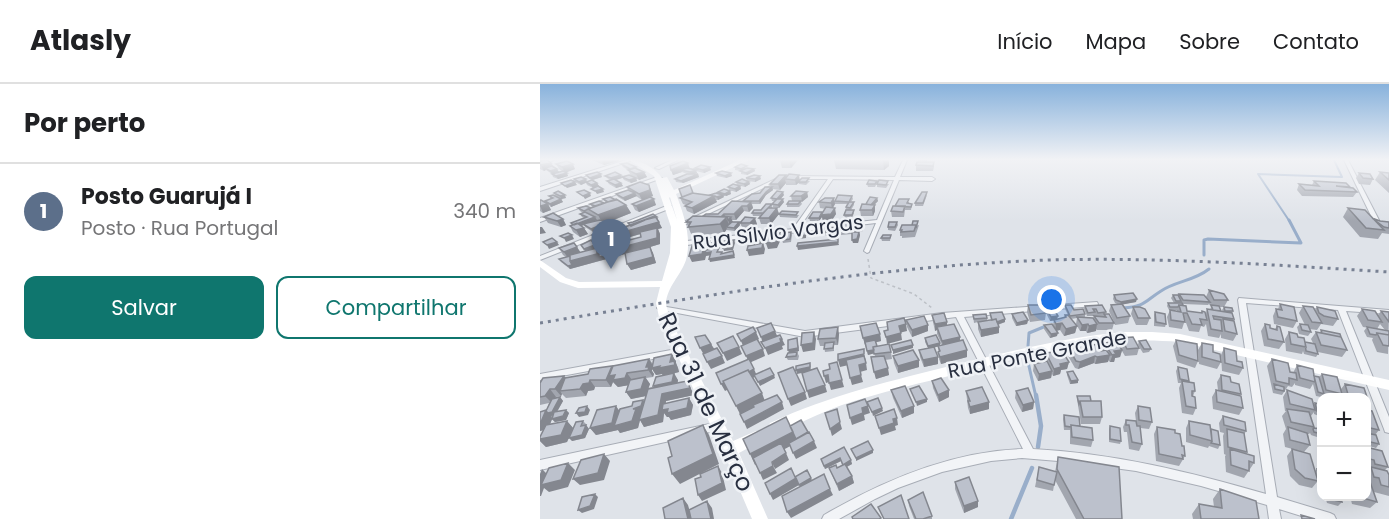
<!DOCTYPE html>
<html lang="pt">
<head>
<meta charset="utf-8">
<style>
	:root { --surface:#fff; --page:#f2f2f2; --text:#202124; --muted:#757577; --line:#e0e0e0; --accent:#0f766e }
	body { margin:0; font-family:Poppins,sans-serif; background:var(--page); color:var(--text) }
	.controls { position:absolute; right:18px; bottom:18px; display:grid; overflow:hidden; border-radius:12px; box-shadow:0 6px 24px #0002 }
	.controls button { width:54px; height:54px; display:grid; place-items:center; padding:0; border:0; border-bottom:2px solid var(--line); background:var(--surface); color:var(--text); font:30px sans-serif }
	.you { position:absolute; left:512px; top:216px; width:21px; height:21px; margin:-15px; border:4px solid #fff; border-radius:50%; background:#1a73e8; box-shadow:0 0 0 9px #1a73e833 }
	.badge { display:grid; place-items:center; width:39px; height:39px; border-radius:50%; background:var(--accent); color:#fff; font-size:20px; font-weight:700 }
	.pin { position:absolute; translate:-50% -50px; filter:drop-shadow(0 2px 3px #0008) }
	.pin::after { content:''; position:absolute; top:32px; width:21px; height:18px; background:inherit; clip-path:polygon(0 0,100% 0,50% 100%) }
	.list { margin:0; padding:0; list-style:none }
	h2 { display:flex; justify-content:space-between; align-items:center; height:78px; margin:0; padding:0 24px; font-size:26px }
	h2 small { font-size:20px; font-weight:400; color:var(--muted) }
	.list li { display:grid; grid-template-columns:39px 1fr auto; gap:18px; align-items:center; box-sizing:border-box; height:96px; padding:0 24px; border-top:2px solid var(--line) }
	.list b { display:block; font-size:22px; white-space:nowrap }
	.list p { margin:0; font-size:20px; white-space:nowrap; color:var(--muted) }
	.list em { font-size:20px; font-style:normal; color:var(--muted) }
	.actions { display:flex; gap:12px; padding:18px 24px }
	.actions a { flex:1; padding:14px 0; border:2px solid var(--accent); border-radius:12px; text-align:center; font-size:21px; color:var(--accent) }
	.actions .main { background:var(--accent); color:#fff }
	.map { position:relative; flex:none; width:849px; height:435px; overflow:hidden }
	header { display:flex; align-items:center; gap:36px; box-sizing:border-box; height:84px; padding:0 30px; background:var(--surface); border-bottom:2px solid var(--line) }
	header strong { font-size:28px }
	nav { display:flex; gap:33px; margin-inline-start:auto; font-size:21px }
	main { display:flex }
	aside { flex:1; background:var(--surface) }
	.map>svg:first-child { display:block }
	.lines { fill:none; stroke-linecap:round; stroke-linejoin:round }
	.stream-far2 { stroke:#99aeca; stroke-width:2 }
	.stream-far1 { stroke:#99aeca; stroke-width:3 }
	.stream { stroke:#99aeca; stroke-width:4.5 }
	.street-casing { stroke:#a8adb6; stroke-width:2 }
	.path { stroke:#bdc1c7; stroke-width:1.5; stroke-dasharray:3 3; stroke-linecap:butt }
	.street { fill:#f2f4f7; fill-rule:evenodd }
	.secondary { fill:#fff; fill-rule:evenodd }
	.rail { stroke:#788193; stroke-width:3; stroke-dasharray:3 5; stroke-linecap:butt }
	.wall { fill:#a2a6af; fill-rule:evenodd }
	.shaded-wall { fill:#84878f }
	.building { fill:#bcc1cc; stroke:#84878f; stroke-width:1.5 }
	.labels { text-anchor:middle; stroke-width:5; stroke-linejoin:round; paint-order:stroke }
	.street-label { font-size:20px; fill:#282f40; stroke:#eff2f6 }
	.near-street-label { font-size:24px; fill:#282f40; stroke:#eff2f6 }
</style>
</head>
<body>
<header>
<strong>Atlasly</strong>
<nav><a>Início</a><a>Mapa</a><a>Sobre</a><a>Contato</a></nav>
</header>
<main>
<aside>
<h2>Por perto<small></small></h2>
<ul class="list">
<li><span class="badge" style="background:#5c6f8a">1</span><div><b>Posto Guarujá I</b><p>Posto · Rua Portugal</p></div><em>340 m</em></li>
</ul>
<div class="actions"><a class="main">Salvar</a><a>Compartilhar</a></div>
</aside>
<div class="map">
<svg width="849" height="435" viewBox="0 0 849 435">
	<rect width="100%" height="100%" fill="#dfe3e9"/>
	<g class="lines">
		<path class="stream-far2" d="M750,138L718,90L802,93L794,76"/>
		<path class="stream-far1" d="M664,171V156L668,155L761,159L749,136
			M583,224C605,223 605,217 621,207C636,197 654,197 669,185
			M488,262L489,249L506,242
			M488,278L496,313"/>
		<path class="stream" d="M496,311L501,342L498,363
			M471,435L492,384"/>
		<g class="street-casing">
			<path id="street" d="M7,76H14L0,81V78Z
				M86,76H93L0,107V103Z
				M132,76H138L119,85L115,84Z
				M363,76H367L360,93H392L395,95L392,97L359,96L329,168L327,169L324,167L336,139L138,162L135,160L138,158L253,145L288,95H243L138,144L136,145L133,143L242,92L355,93ZM293,95L354,96L337,136L259,144Z
				M804,76H808L841,140L840,141H836L835,140Z
				M117,93L122,94L0,138V134Z
				M129,121L131,122V124L0,176V172Z
				M699,214L849,226V230L806,227L849,333V349L845,348L844,345L798,226L706,219L737,413L790,429L794,431L796,435H771L739,425L741,435H729L727,421L661,402L596,387L530,378L482,374L451,377L402,388L358,404L335,415L299,435H282L284,431C344,396 412,367 483,365L416,233L265,253L121,226L117,224L121,222L265,247L402,229L557,218L558,220L557,222H554L424,233L493,365C573,369 650,388 726,410L698,216Z
				M142,264L145,265L146,267L145,269L0,296V290Z
				M179,338L183,339L184,342L183,345L179,346L0,386V376Z"/>
		</g>
		<path class="path" d="M328,175L331,194L374,210L392,224"/>
		<use href="#street" class="street"/>
		<path class="secondary" d="M89,76C100,76 116,84 122,94L127,93L134,106L200,76H209L136,110C144,131 152,154 146,176C141,191 127,203 126,219C126,223 129,229 129,233L193,357L216,347L221,349L223,353L221,357L199,369L228,435H212L183,367L119,233L116,219L120,203L38,204L20,198L0,183V176L26,194L39,198L122,197L130,169L131,143L114,92ZM130,113L137,136L129,114Z
			M584,248H612L640,250L849,296V306L640,258C561,251 496,269 421,289C381,299 341,308 302,321C279,329 258,341 235,349L230,347L228,343L230,339C290,311 354,296 418,280C473,267 527,253 584,248Z"/>
		<path class="rail" d="M0,239C168,211 338,182 509,176C622,173 736,181 849,188"/>
	</g>
	<path class="wall" d="M52,76H79V77L64,81Z
		M240,76H258L251,84H242Z
		M294,76H349V82L344,86L296,85Z
		M375,76H387V78H394V83L393,87H376V81L385,78Z
		M0,77L11,79L14,83L19,88L12,90L6,86L4,87L0,85Z
		M16,80L35,85L25,88L28,92L18,95L13,93L12,90L22,87L19,85Z
		M81,80L96,83L97,85L104,88L107,93L99,96L96,94L97,97L91,99L84,96L82,93L91,92L88,86L83,83Z
		M195,83L214,85L215,87L207,91L201,90V87L195,86Z
		M149,84L156,86L155,84L171,86L164,89L156,87L157,89L154,90H158L159,93L143,99L136,98L135,95L147,90L142,88L133,91L131,86Z
		M840,88L849,89V109L835,96Z
		M176,89L192,92L186,94L177,92Z
		M819,89L833,95L830,101L819,100L816,94Z
		M46,91L62,93L53,96L57,99L59,102L53,104L47,101L46,99L41,101L35,98L34,95H46L47,98L51,96L48,94Z
		M246,91L247,93L270,97L266,101L259,100V99L256,101H246V99L240,106L233,105V106L226,111L220,120H212L213,124L209,128L204,127L196,136H192L193,138H199L200,141L195,147L187,146V145L184,149L152,152L146,138L163,132L178,130L231,103L230,100Z
		M65,92L82,94L76,96L81,99L83,102L76,104L69,100L67,97L70,96L67,94Z
		M206,94L221,95L215,98L208,97L210,100L205,103L197,101L196,98L207,97Z
		M337,97V99L335,103H328L327,100Z
		M774,97L810,103V104L817,108L813,113L762,112L757,106L759,100L772,101Z
		M337,100H349L346,104L337,103Z
		M109,101L113,112L110,113L116,121L99,128L95,126L92,120L102,116L96,112L85,117L78,113L76,110L88,106L87,103Z
		M200,102L201,105L196,108L189,106L188,103Z
		M190,107L191,110L186,112H183L184,113L178,116H176L177,118L154,130L147,127L145,122L146,121L143,120L140,114L153,109L170,112L179,110L178,108Z
		M267,108L268,113L261,118L262,120L259,123H247V120L252,117L251,112Z
		M14,109L26,114L21,115L23,118L11,123L8,120L11,126L3,129L0,127V116L7,119L5,117L11,115L9,112H15Z
		M244,111L240,115L244,118L239,124L233,123L232,120L235,117H232L231,114Z
		M387,111L383,122H375V119Z
		M312,112L313,115L311,118H314V121L311,126L314,129L312,134H305L304,131L307,120H295L293,124L296,130L292,136L283,137L282,133L279,137H270L269,134L282,129L286,125L280,124L279,118L295,117Z
		M337,114L338,117L334,121L335,127L333,132H321L320,126L326,120Z
		M63,115L86,121L91,129L69,138L70,141L53,148L45,143L44,141L41,142L44,144L48,150L40,153L33,148L30,142L32,141L31,139L44,134L42,133L40,130L43,129L40,127L38,124H53L50,120L66,119Z
		M369,118V120H372L371,126H365L364,133H352L351,127L355,122Z
		M232,120V124H237L239,130L231,140H221L219,134L220,132H213L212,129L221,126Z
		M808,124L840,137L849,138V150L842,149L838,155L820,153L803,133Z
		M239,130L259,131L257,134L240,133Z
		M4,133L23,135L26,141L21,143L8,139Z
		M117,133L118,136H117L122,144L118,145L120,150V160L110,163L113,169L116,179L91,186L87,180L85,170L30,185L21,178L19,175L26,173L23,171L19,164L40,169L45,167L41,161L59,168L75,163V160L71,152L82,149L86,157L101,153V150L90,153V142L88,139L93,138Z
		M311,138L313,148H314L313,141L322,140L323,147L319,148L320,151L318,159H313L312,150L300,151L299,145Z
		M357,138L358,141L355,147L348,146V143Z
		M200,139L217,140L212,145H203Z
		M379,141L375,153L362,154V152H360V146Z
		M251,148L252,151L251,158L243,159L242,156Z
		M52,151L74,159L61,163L56,157Z
		M351,151L350,157H342L341,154Z
		M669,206L688,216L684,223H679L681,227L683,228L682,226L684,223L693,227L692,229L694,235L693,236L697,250L693,257L681,254V250L679,254L668,252L666,240L664,243L661,242L659,248L649,247L645,236L642,245L629,243L627,233L630,226L637,227V226H629L627,222L628,219H634L631,214L633,211L639,212V210L666,213ZM643,220L668,221L669,220L671,223L670,226L667,225L666,229L662,227L661,229L647,227Z
		M574,211L596,218L583,220L590,232L588,239L575,241L574,239L572,246H557L556,245V247L547,249L546,247H540L536,240L537,234L531,235L537,242L535,249L524,252L520,246L516,247L517,252L510,254L504,245V241H513L514,236L510,237L506,229V225L517,235L524,234L525,231H528L525,225V221L534,226L545,230V234H553L554,232H547L544,225L545,222L566,228L565,230L574,238L569,227L571,221L577,220L575,219L573,215Z
		M740,220L757,237L753,244L734,240L733,232L736,225H738Z
		M488,221L506,229L505,236L490,238L487,228Z
		M763,222L775,226L777,223L798,235L793,242L781,240L777,246L769,245L771,248L768,252L759,250L757,243L760,240L765,241L759,229Z
		M593,223L610,234L607,241H596L591,230Z
		M822,225L838,231L841,227L849,228L848,270L837,268L832,256L833,254L827,253L824,247L827,243L845,246L840,240L837,245L823,243L817,232Z
		M615,228L626,240L625,243L614,242V231Z
		M450,229L465,235V238L458,241L459,249L441,253L438,245V238L434,239L433,231L447,234V237L451,236Z
		M472,230L488,236L487,240L476,242L472,234Z
		M392,231L407,238V241L420,257L427,273L401,280L399,275L398,262L394,264L398,273V280L384,283L380,273L379,266L388,264L385,258V254L400,259V262L402,261L397,250V246L395,247L393,238Z
		M366,236L388,241V247L372,253L367,243Z
		M725,240L730,244L735,245L737,242L744,258L739,265L724,262L721,247Z
		M320,242L340,250L341,257L336,258L337,262L351,268L352,275L345,276L349,291L336,295L331,273L335,272L334,269L328,271Z
		M781,246L807,266L802,273L778,268V270L776,273L764,270L763,267L762,270L746,267L745,255L749,248L765,258L773,259L771,255L776,248L780,249Z
		M299,250L298,261H294V267L285,268L284,262H280L278,255Z
		M257,254L259,267L253,268H257L259,272L258,276H248L246,273Z
		M581,254L599,264L597,271L585,272L582,267L580,273L575,274L574,278H570L568,276V278L555,280L554,279L538,285L535,284L528,272L529,265L542,267H562L564,259L579,261Z
		M636,256L658,277L655,284L637,278L633,262Z
		M599,257L611,265L609,268L603,269L598,261Z
		M662,259L673,268L681,278L677,285L659,280L658,266Z
		M684,264L703,284L699,291L682,287L681,271Z
		M506,269L529,278L527,285L521,286L520,290L513,292L512,290L511,294L498,297L493,287L494,280L505,277Z
		M353,272L379,276V283L358,289L354,279Z
		M109,275L113,280L136,277V279L138,284L139,288L127,291L138,296V298L147,297L154,311L126,317V319L149,314L153,321L151,331L131,336L129,333H127L124,329L123,338L104,343L100,336L98,344L80,349L78,346L56,351L50,344L79,327L92,322L103,316L104,318L106,312L91,315L86,308L88,301L78,303L73,298L71,303H55L54,306L48,307L46,312L26,314L22,310L21,312L16,313L15,314L20,313L23,317L17,328L26,326L29,329L26,336L15,338L12,335L10,341L27,337L33,344L43,337L46,340V341L49,345L45,354L32,357V347L27,358L6,363L0,357V353L3,346L0,347L6,327L9,319L0,321V297L1,298L48,290L72,282L73,283ZM112,285L116,291L122,290L123,291L114,303L108,304L110,300L106,294L113,293L114,290L112,287Z
		M732,275L748,279L750,288L753,289L757,281L773,285L774,292L779,293L782,290L797,293L801,305L805,300L824,304L829,319L826,322V314H801V312L799,314H782V322L780,321L779,316L781,313L776,312L773,300L770,305L755,301V299L752,303L748,302L742,311L733,309L727,282Z
		M638,283L649,297V298L655,307L653,312L656,324L653,331L642,329L639,304L641,299H638L636,287Z
		M527,288L538,296V299L530,300L527,291Z
		M681,291L691,298L701,310L700,312L703,324L699,331L673,325L672,313L676,306H678L677,298Z
		M392,297L409,313L399,318L393,304Z
		M351,306L374,322V329L362,334L353,314Z
		M747,306L774,320L775,319L782,327L779,332L774,330V328L771,332L774,344L782,345V352L780,354L771,351L770,349L769,350H768L770,361L764,368L745,363L743,350L746,345L742,332L746,327H745L743,313Z
		M426,307L449,318V325L430,330L428,324Z
		M476,307L494,318L493,325L482,328L475,314Z
		M537,312L562,333L560,340H541L537,315Z
		M598,322L612,338L609,345L600,344L602,360L599,367L589,365L587,348H584L583,343L586,336L596,337L595,329Z
		M826,326L839,346L835,351L839,360L836,364L826,361Z
		M524,331L540,342L553,356L551,363L530,360V346H524L523,335Z
		M683,332L706,347L704,351L707,368L706,370L714,379L704,394L686,388L685,372L686,371L684,370L683,352L684,349L680,348L679,339Z
		M649,337L680,361L678,365L669,362L668,364L646,358V344Z
		M570,342L581,357L580,360L569,358V345Z
		M617,343L635,349L642,362L645,372L639,382L616,377L614,350Z
		M304,363L312,380L307,383L312,392L314,399L299,407L289,384H297L302,381L301,377L285,385L281,375Z
		M826,363L848,383L844,387L849,391V412L834,408L837,418L830,424L812,420L810,412H826V387L828,386L827,382Z
		M752,365L775,387L777,385L782,386V400L777,398L772,404L759,401L750,392L747,372Z
		M518,373L582,435H536L515,396L513,407L495,403L499,383L515,388Z
		M415,398L438,417V423L424,429L415,405Z
		M680,405L719,435H653L652,430L659,420L674,423L673,415Z
		M785,412H800L802,418L798,422L787,419Z
		M368,416L392,432V435H374L369,422Z"/>
	<path class="shaded-wall" d="M61,76H79V77L64,81Z
		M249,76H258L251,84Z
		M343,76H349V82L344,86Z
		M11,79L14,84H5L6,86L4,87L1,82Z
		M148,79L150,85L141,86L142,88L133,91L131,86Z
		M33,80L35,85L25,89L22,83Z
		M170,83L171,86L164,89L163,86Z
		M17,85L19,88L12,90L10,87Z
		M214,85L215,87L207,91L206,89Z
		M156,86L157,89L151,91L150,88Z
		M104,88L107,93L99,96L96,90Z
		M27,89L28,92L18,95L16,92Z
		M191,89L192,92L186,94L185,92Z
		M61,90L62,93L52,96L50,94Z
		M158,90L159,93L143,99L141,97Z
		M81,91L82,94L72,97L71,94Z
		M246,91L247,95H245L246,99L240,106L238,100Z
		M259,91L260,97L256,101L255,96Z
		M220,92L221,95L215,98V95Z
		M96,94L97,97L91,99L89,96Z
		M46,95L47,98L41,101L39,98Z
		M35,98L37,101L27,104L25,102Z
		M209,98L210,100L205,103L204,100Z
		M57,99L59,102L53,104L51,101Z
		M81,99L83,102L76,104L75,101Z
		M109,101L113,112L102,116L99,110Z
		M200,102L201,105L196,108L195,105Z
		M232,103L233,106L226,111L220,120L219,117L226,108Z
		M63,105L64,108L57,110L55,107Z
		M190,107L191,110L186,112L185,110Z
		M243,108L244,111L238,118L237,115Z
		M267,108L268,113L262,118L261,112Z
		M50,109L51,112L45,115L43,112Z
		M95,109L97,112L85,117L83,114Z
		M25,111L26,114L21,115L20,112Z
		M183,111L184,113L178,116L177,113Z
		M174,112L177,118L154,130L152,124Z
		M294,114L295,120L292,125L291,119Z
		M337,114L338,117L331,124L330,121Z
		M21,115L23,118L11,123L10,120Z
		M114,115L116,121L99,128L96,122Z
		M243,115L244,118L239,124L238,121Z
		M211,118L213,124L209,128L207,122Z
		M8,120L11,126L3,129L0,122Z
		M86,121L91,129L63,140L58,131Z
		M335,121V127L333,132L332,126Z
		M202,122L204,127L196,136L194,130Z
		M237,124L239,130L231,140L229,134Z
		M295,124L296,130L292,136L283,137L282,133L279,137V134L282,128L283,131Z
		M184,130L190,142L186,143L187,145L184,149L180,140L182,132Z
		M55,133L57,136L36,144L34,141Z
		M117,133L118,136L107,138H119L122,144L118,145L120,150V160L110,163L113,169L116,179L91,186L87,180L110,163L30,185L28,182V174L24,168L37,163L41,169L57,164L61,171L75,165L117,145L90,153L87,147L104,136Z
		M191,133L193,139L190,142L188,136Z
		M215,134L217,140L212,145L210,139Z
		M23,135L26,141L21,143L17,137Z
		M69,138L70,141L53,148L51,145Z
		M199,138L200,141L195,147L194,144Z
		M0,143H2L6,149L0,150Z
		M298,143V150L286,152L285,148Z
		M44,144L48,150L40,153L36,146Z
		M266,146V154L259,155V152Z
		M319,148L320,151L318,159H313L312,156Z
		M82,149L85,155L75,159L71,152Z
		M240,149L241,155L237,164L228,165L224,154Z
		M222,150L224,156L222,163L213,165L211,158Z
		M32,151L34,155L26,158L24,154Z
		M70,153L74,159L61,163L58,157Z
		M182,154L183,158L182,161L174,162L173,159Z
		M194,156L195,159L193,166L184,167L183,164Z
		M170,157L173,163L171,168L173,171L166,172L165,176L152,178L149,172L165,161Z
		M17,158L19,161L9,165L7,161Z
		M298,158L299,161L258,166L257,162Z
		M223,159L225,165L224,170L209,172L207,166Z
		M55,161L57,164L46,169L44,165Z
		M193,167L195,174L170,178L169,175L181,170L182,168L183,171Z
		M597,215L596,218L580,221L581,218Z
		M518,232L517,236L510,237L511,233Z
		M465,235V238L456,241L457,238Z
		M488,236L487,240L476,242L477,239Z
		M407,238V245L397,243V246L395,247V240Z
		M522,239L520,246L515,247L516,240Z
		M366,240L367,247L359,249V242Z
		M548,240L546,247H540L542,241Z
		M557,240L556,247L547,249L549,242Z
		M388,241V247L372,253V246Z
		M537,242L535,249L524,252L526,245Z
		M298,243L299,250L298,261L296,254Z
		M459,243V249L441,253V246Z
		M235,247L238,254L223,260L221,253Z
		M216,248L219,255L204,264L201,257Z
		M274,248L276,255L275,266L263,268L261,261Z
		M361,249L362,256L347,260L346,253Z
		M518,249L517,252L510,254L511,250Z
		M340,250L341,257L325,261L323,254Z
		M420,253V260L403,264L402,257Z
		M257,254L259,267L249,269L248,266Z
		M240,255H242L245,261L242,262L243,265L228,271L225,264Z
		M400,259V262L388,265V262Z
		M171,260L175,266L164,271L160,264Z
		M373,261V264L353,270V266Z
		M199,263L202,270L187,277L183,269Z
		M223,265L225,272L209,279L206,272Z
		M338,265L339,268L328,271L327,267Z
		M427,266V273L401,280L400,273Z
		M582,266L580,273L575,274L574,278H570L574,267Z
		M132,270L136,277V279L138,284L139,288L123,292L122,290L116,291L112,285V287L114,290L113,293L106,283L109,275L113,282L130,278Z
		M324,270L326,277L300,283L298,276Z
		M570,271L568,278L555,280L557,273Z
		M182,272L185,279L171,285L167,278Z
		M555,272L554,279L538,285L540,278Z
		M398,273V280L384,283L383,276Z
		M379,276V283L358,289V282Z
		M529,278L527,285L521,286L520,290L513,292L514,285L520,280Z
		M270,279L271,287L257,290L256,286Z
		M326,279L327,286L320,288L319,281Z
		M72,282L76,289H87L92,296L90,301L78,303L73,298L71,303L66,296Z
		M348,284L349,291L336,295L334,288Z
		M214,285L217,292L187,306L184,299Z
		M512,287L511,294L498,297L499,290Z
		M134,289L138,296L136,305L118,309L113,302Z
		M234,291L235,294L220,302L218,298Z
		M288,291L289,298L286,299L284,292Z
		M321,291L323,298L312,301L310,294Z
		M24,292L30,299L20,307L22,310L21,312L15,305Z
		M105,293L110,300L106,312L91,315L86,308Z
		M50,296L55,303L54,306L48,307L46,312L40,305L43,300Z
		M302,296L304,303L291,306L289,299Z
		M538,296V299L530,300L531,297Z
		M147,297L154,311L126,317L125,325L149,314L153,321L151,331L131,336L129,333H127L124,329L123,338L104,343L100,336L98,344L80,349L78,346L56,351L50,344L76,322L81,329L93,325L103,316L108,323L122,310Z
		M184,299L187,306L185,307L181,300Z
		M285,301L287,308L269,314L267,307Z
		M10,305L16,313L12,319L5,312Z
		M409,306V313L399,318L398,311Z
		M265,308L267,315L251,322L248,315Z
		M222,309L226,320L201,332L196,322Z
		M20,313L23,317L15,331L11,332L12,334L26,326L29,329L26,336L15,338L12,335L8,345L0,347V339L6,326Z
		M387,315V318L377,322L376,318Z
		M242,318L244,325L207,345L204,338Z
		M449,318V325L430,330V323Z
		M494,318L493,325L482,328L483,321Z
		M47,322L50,326L48,331L39,333L36,329Z
		M328,322L330,329L324,331L325,336L312,341L310,334L322,324Z
		M374,322V329L362,334L361,327Z
		M342,324L343,327L333,332L332,328Z
		M357,334L358,341L355,342L356,346L341,351L339,344L353,335Z
		M27,337L33,344L27,358L6,363L0,357V355Z
		M300,338L302,345L292,352L290,345Z
		M46,341L49,345L45,354L32,357L29,354Z
		M163,341L169,351L179,380L140,400L132,390Z
		M253,348L269,352L215,381L210,370Z
		M274,357L277,364L256,375L253,369Z
		M333,366V369L316,377V374Z
		M246,369L249,376L235,385L232,378Z
		M64,370L70,377L64,396L40,401L33,395Z
		M300,374L301,377L285,385L284,382Z
		M311,376L312,380L304,384L303,381Z
		M28,379L35,386L28,403L9,408L4,404L1,412H0V390L2,385L9,392Z
		M178,382L182,389L186,406L162,417L158,411Z
		M233,382L237,389L223,396L220,389Z
		M312,392L314,399L299,407L297,400Z
		M256,394L259,401L233,416L230,410Z
		M271,394L274,401L262,408L259,401Z
		M290,405L293,411L251,434L247,428Z
		M55,410L58,413L54,425L42,429L38,426Z
		M143,414L148,421L152,435H148Z
		M167,417L172,424L174,435H171Z
		M438,417V423L424,429V422Z"/>
	<path class="building" d="M4,76H7L11,79L0,81V77Z
		M27,77L33,80L22,83L16,80Z
		M143,77L148,79L131,86L130,82Z
		M377,78H394L393,82L376,81Z
		M87,79L96,83L90,85L81,80Z
		M201,80L207,82L201,85L195,83Z
		M161,81L170,83L163,86L155,84Z
		M12,82L17,85L10,87L5,84Z
		M95,84L104,88L96,90L88,86Z
		M147,84L156,86L150,88L141,86Z
		M207,84L214,85L206,89L200,87Z
		M23,87L27,89L16,92L12,90Z
		M182,87L191,89L185,92L176,89Z
		M57,88L61,90L50,94L46,91Z
		M75,88L81,91L71,94L65,92Z
		M840,88L849,89V96Z
		M819,89L830,90L833,95L823,94Z
		M147,90H158L141,97L135,95Z
		M249,90L259,91L255,96L245,95Z
		M89,91L96,94L89,96L82,93Z
		M214,91L220,92L215,95L206,94Z
		M239,91H246L238,100H230Z
		M41,93L46,95L39,98L34,95Z
		M262,94H269L266,98H258Z
		M74,95L81,99L75,101L67,97Z
		M202,95L209,98L204,100L196,98Z
		M31,96L35,98L25,102L21,99Z
		M52,96L57,99L51,101L46,98Z
		M329,96L337,97L335,100H327Z
		M339,96L348,97L346,101L337,100Z
		M774,97L806,99L810,103L796,102L813,104L817,108L765,106L759,100L779,102Z
		M100,98L109,101L110,106L99,110L87,103Z
		M193,100L200,102L195,105L188,103Z
		M150,101L153,109L142,113L139,105Z
		M58,102L63,105L55,107L51,105Z
		M225,103H232L226,108L219,117H203L212,110L220,109Z
		M184,105L190,107L185,110L178,108Z
		M44,106L50,109L43,112L37,108Z
		M88,106L95,109L83,114L76,110Z
		M18,107L25,111L20,112L14,109Z
		M237,107L243,108L237,115L231,114Z
		M256,107L267,108L261,112H251Z
		M382,108H387L383,119H375Z
		M152,109L174,112L152,124L145,122L152,118L140,114Z
		M176,109L183,111L177,113L170,111Z
		M13,111L21,115L10,120L5,117L13,114L9,112Z
		M298,111L312,112L309,118L295,117Z
		M70,113L76,116L68,118L63,115Z
		M110,113L114,115L96,122L92,120Z
		M330,113L337,114L331,121L326,120Z
		M285,114H294L291,119L279,118Z
		M76,115L86,121L58,131L48,125Z
		M237,115H243L238,121L232,120Z
		M359,115H369L367,119L372,120L371,123L355,122Z
		M0,116H1L8,120L0,122Z
		M59,117L64,119L55,122L50,120Z
		M192,117L211,118L207,122H202L194,130H184L182,132L191,133L188,136L187,133L163,132L166,130H178Z
		M249,117H261L258,120H247Z
		M309,118H314L310,124L306,123Z
		M226,120H232L223,129H212L214,126H221Z
		M322,120L335,121L332,126H320Z
		M46,122L51,124L44,127L38,124Z
		M353,122H365L363,128L351,127Z
		M286,123L295,124L291,130L281,131Z
		M228,124H237L229,134H219Z
		M808,124L825,126L844,146L826,144Z
		M306,126H314L312,131H304Z
		M242,127L258,128L256,131L239,130Z
		M45,128L55,133L34,141L31,139L47,133L40,130Z
		M273,128H282L279,134H269Z
		M13,129L23,135L17,137L4,133Z
		M113,130L117,133L104,136H105L91,142L88,139L93,138Z
		M115,132L119,138L87,147L85,143Z
		M153,132L187,133L180,140L148,143L151,138H146Z
		M205,133L215,134L210,139H200Z
		M832,134L840,137L849,138V144L844,143Z
		M60,136L69,138L51,145L43,140Z
		M373,137H378L376,144V141H372Z
		M192,138H199L194,144L186,143Z
		M311,138L312,144L299,145V139Z
		M349,138H357L355,143H348Z
		M37,139L44,144L36,146L30,142Z
		M322,140V144L314,145L313,141Z
		M362,141H376L374,147L361,148L362,146H360Z
		M76,142L82,149L71,152L68,144Z
		M298,143V147L285,148V144Z
		M117,144V154L75,165L74,160L101,153L100,148Z
		M66,146L70,153L58,157L52,151Z
		M266,146V151L259,152V147Z
		M251,148L250,155L242,156L243,149Z
		M312,148H319L317,155L312,156Z
		M28,149L32,151L24,154L20,152Z
		M240,149L236,158L226,159L227,154H224L225,151Z
		M213,150H222L220,157L211,158Z
		M343,151H351L350,154H341Z
		M12,154L17,158L7,161L3,158Z
		M182,154L181,158L173,159L174,155Z
		M86,155V157L75,160V158Z
		M298,155V158L257,162L258,159Z
		M51,156L55,161L44,165L41,161Z
		M194,156L192,163L183,164L185,157Z
		M170,157L169,161H165L162,170L149,172L153,159Z
		M34,159L37,163L24,168L19,164Z
		M223,159L222,164L207,166L208,162Z
		M75,163L77,169L59,173V168Z
		M110,163L113,173L87,180L85,169Z
		M57,164V170L30,177V171Z
		M179,164L177,168H182L181,170L193,167L194,171L169,175L171,168L165,169L166,166Z
		M30,172V177L32,181L28,182L19,175Z
		M669,206L684,210L688,216H674Z
		M593,209L597,215L581,218L576,216L574,211Z
		M639,210L664,211L670,218L643,216Z
		M633,211H638L641,217H636Z
		M628,219H642L643,221H639L638,223H630Z
		M582,220L590,232L577,234L571,221Z
		M740,220L754,223L757,237L738,233L736,225L742,226Z
		M488,221H502L506,229L491,231Z
		M525,221H531L534,226L543,225L545,230L530,232Z
		M562,221L566,228L558,229L556,225H553L555,228L548,229L545,222Z
		M639,221L646,222L647,227L662,229V227L665,228L667,236L660,235L662,241L652,240L647,229H643L645,238L631,236L630,226L641,228Z
		M671,221L679,222L681,227L673,226Z
		M763,222L773,223L782,239L772,238Z
		M593,223H600L605,225L610,234H598Z
		M684,223L692,224L693,227H685Z
		M777,223L795,227L798,235L784,232L779,229Z
		M513,224L518,232L511,233L506,225Z
		M667,225L692,229L694,235L673,232L674,235L681,236L682,247L671,245Z
		M822,225L835,227L842,238L828,236Z
		M841,227L849,228V238Z
		M462,228L465,235L457,238L456,235L452,236L450,229Z
		M483,228L488,236L477,239L472,230Z
		M615,228L625,230L626,240L616,238Z
		M404,229L407,238L395,240L392,231Z
		M446,230L447,234L434,235L433,231Z
		M564,230H569L574,239H559L554,232L566,233Z
		M525,231H528L537,242L526,245L522,239L516,240L514,236L526,233Z
		M384,232L388,241L372,246L366,236Z
		M537,233L553,234L557,240L549,242L548,240L542,241Z
		M364,234L366,240L359,242L361,249L346,253L344,247L348,246L347,238Z
		M456,235L459,243L441,246L438,238Z
		M683,235L694,237L697,250L685,247Z
		M231,239L235,247L221,253L217,244Z
		M336,239L340,250L323,254L320,242Z
		M414,240L420,253L402,257L397,243Z
		M512,240L518,249L511,250L504,241Z
		M725,240L730,241V244L737,246V242L740,243L744,258L728,255Z
		M760,240L768,241L771,248L762,246Z
		M213,243L216,248L201,257L197,250Z
		M298,243L296,254L278,255L280,245Z
		M827,243L849,247V251L837,249L836,251L830,250Z
		M781,246L800,250L801,253L782,249Z
		M274,248L273,259L261,261L262,249Z
		M749,248L757,250L758,253L764,254L766,263L751,260Z
		M776,248L801,253L807,266L781,261Z
		M837,249L849,251V262L843,261Z
		M165,251L171,260L160,264L155,253Z
		M240,251L242,255H240L241,258L225,264L221,258Z
		M396,251L400,259L388,262L385,254Z
		M193,252L199,263L183,269L177,259Z
		M593,253L599,264L587,265L581,254Z
		M257,254L258,264L248,266V256Z
		M217,255L223,265L206,272L201,262Z
		M335,256L337,262L333,263L334,266L327,267L325,258Z
		M371,256L373,261L353,266L351,261Z
		M423,256L427,266L400,273L398,268L400,267L398,262Z
		M606,256L611,265H604L599,257Z
		M636,256L657,260L658,277L639,271Z
		M576,257L582,266L574,267L576,270L572,271L564,259Z
		M294,258L293,264L284,265L285,259Z
		M765,258L775,260L778,270L766,267Z
		M662,259L673,261V268L680,270L681,278L662,273Z
		M349,260L351,268L334,270L333,263Z
		M556,260L561,267L566,266L570,271L557,273L555,272L540,278L536,277L529,265L539,263L542,267Z
		M394,263L398,273L383,276L379,266Z
		M177,264L182,272L167,278L163,270Z
		M684,264L696,267L697,277L702,278L703,284L685,279Z
		M324,265V270L298,276V270Z
		M373,266L379,276L358,282L353,272Z
		M522,267L529,278L520,280L521,283L514,285L506,269Z
		M257,268L256,272L246,273L248,269Z
		M132,270L130,278L134,277L135,281L119,284L120,282L112,284L114,274Z
		M324,272L326,279L319,281L321,291L310,294L306,276Z
		M344,272L348,284L334,288L331,273Z
		M109,275L106,283H109L108,286L87,289L85,294L73,296L75,291L69,292L73,282Z
		M209,275L214,285L209,288L208,286L183,297L184,299L181,300L176,289Z
		M732,275L748,279L750,288L756,289L757,296L749,294V300L736,297Z
		M507,277L512,287L499,290L494,280Z
		M297,278L302,296L289,299L288,291L284,292L283,287L290,285L289,280Z
		M270,279V283L256,286V282Z
		M757,281L773,285L775,298L760,294Z
		M72,282L66,296H50L49,299L43,300L40,305L20,307L25,294L48,290L50,285Z
		M253,283L265,308L248,315L238,289Z
		M638,283L647,285L649,297L640,295Z
		M230,284L234,291L218,298L214,291Z
		M277,284L285,301L267,307L262,289Z
		M208,286L222,309L196,322L183,297Z
		M533,287L538,296L531,297L527,288Z
		M134,289L132,298L113,302L116,293Z
		M782,290L797,293L802,310L786,306Z
		M681,291L690,293L691,298L699,300L701,310L682,306Z
		M24,292L15,305H10L5,312L0,313V299L3,294Z
		M774,292L779,293L784,310L778,308Z
		M105,293L101,305L86,308L90,296Z
		M401,294L409,306L398,311L392,297Z
		M147,297L150,304L122,310L118,331L99,336L108,305Z
		M642,297L654,299L655,307H652V312L655,313L656,324L646,322Z
		M734,300L744,303V307L735,305Z
		M805,300L824,304L829,319H826V314H809Z
		M365,302L374,322L361,327L351,306Z
		M379,302L387,315L376,318L370,305Z
		M442,303L449,318L430,323L428,317H430L426,307Z
		M488,304L494,318L483,321L476,307Z
		M676,306L701,312L703,324L677,318Z
		M747,306L772,315L775,326L750,320Z
		M237,311L242,318L204,338L200,330L214,323L213,321Z
		M537,312H550L551,317H540L539,320Z
		M20,313L12,328L8,329L6,327L12,315Z
		M149,314L147,324L127,329L128,325L122,326L123,320Z
		M338,314L342,324L332,328L327,318Z
		M325,315L328,322L322,324L323,329L310,334L307,321Z
		M103,316L101,322L93,325H96L92,337L74,342L80,325L92,322L93,318Z
		M540,317H561L562,333H543Z
		M775,319L779,320L782,328L777,327Z
		M47,322L45,328L36,329L39,324Z
		M76,322L72,339L50,344L57,326Z
		M598,322L610,324L612,338L599,336Z
		M297,325L300,338L290,345L285,329Z
		M354,325L357,334L353,335L354,339L339,344L335,332Z
		M747,325L769,328L774,343L751,338Z
		M6,326L1,338L0,339V328Z
		M26,326L23,332L12,335L14,328Z
		M826,326L832,327L839,346L826,343Z
		M524,331L539,333L540,342L531,341V343L525,342Z
		M683,332L705,338L706,347L684,341Z
		M246,333L253,348L210,370L203,355Z
		M261,336L268,348L256,355L250,342Z
		M586,336L596,337L597,342H600L602,360L592,358L589,341H586Z
		M27,337L21,351L0,355V353L6,341Z
		M43,337L41,342L46,341L42,351L29,354L36,338Z
		M649,337L670,341L672,357L650,351Z
		M163,341L173,370L132,390L128,374L132,372L128,357Z
		M531,341L552,344L553,356L532,353Z
		M570,342L580,344L581,357L570,355Z
		M617,343L635,346V349L640,350L642,362H644L645,372L642,371L643,375L619,370Z
		M748,343L767,349L770,361L750,356Z
		M774,344L782,345V350L774,348L773,345Z
		M671,345L678,347L680,361L671,359L672,357Z
		M687,345L704,349L707,368L688,363Z
		M269,348L274,357L253,369L249,359Z
		M826,349L836,351L839,360L826,357Z
		M328,357L333,366L316,374L311,365Z
		M241,359L246,369L232,378L233,382L220,389L213,374Z
		M304,363L311,376L303,381L300,374L284,382L281,375Z
		M826,363L842,367L848,383L835,380L834,376L826,374Z
		M690,365L714,372V379L709,377V387L691,381Z
		M752,365L770,370L778,397L765,394L755,385Z
		M64,370L58,389L33,395L41,376Z
		M518,373L579,383L582,435H544L517,385Z
		M28,379L21,396L1,401L9,384Z
		M305,380L312,392L297,400L289,384L296,381L297,384Z
		M178,382L182,399L158,411L155,395L161,393L160,390Z
		M499,383L517,388L514,401L497,396Z
		M831,383L847,387L849,391V403L841,401L839,394L834,393Z
		M251,384L255,393L267,386L271,394L259,401L256,394L230,410L225,399Z
		M777,385L782,386V396H780Z
		M284,390L290,405L247,428L242,412Z
		M826,392H828L837,418L819,413L826,412Z
		M429,393L438,417L424,422L415,398Z
		M680,405L716,417L719,435H661L659,420L682,424Z
		M383,408L392,432L383,435H376L368,416Z
		M55,410L50,422L38,426L42,413Z
		M361,411L369,435H344L338,423Z
		M789,412H800L802,418L790,415Z
		M143,414L148,435H125L123,424Z
		M167,417L171,435H151L149,426Z
		M331,420L341,434L339,435H313L312,433Z
		M761,431L775,435H762Z"/>
	<linearGradient id="sky" x2="0" y2="1"><stop stop-color="#88b2dc"/><stop offset="0.55" stop-color="#f1f2f5"/><stop offset="1" stop-color="#f1f2f5" stop-opacity="0"/></linearGradient>
	<rect width="849" height="137" fill="url(#sky)"/>
	<g class="labels">
		<g class="street-label">
			<text transform="translate(238 148) rotate(-7)" y="7">Rua Sílvio Vargas</text>
			<text transform="translate(497 270) rotate(-11)" y="7">Rua Ponte Grande</text>
		</g>
		<g class="near-street-label">
			<text transform="translate(166 318) rotate(65)" y="8">Rua 31 de Março</text>
		</g>
	</g>
</svg>
<div class="controls">
<button>+</button>
<button>−</button>
</div>
<div class="you"></div>
<div class="pin badge" style="left:71px;top:185px;background:#5c6f8a">1</div>
</div>
</main>
</body>
</html>
